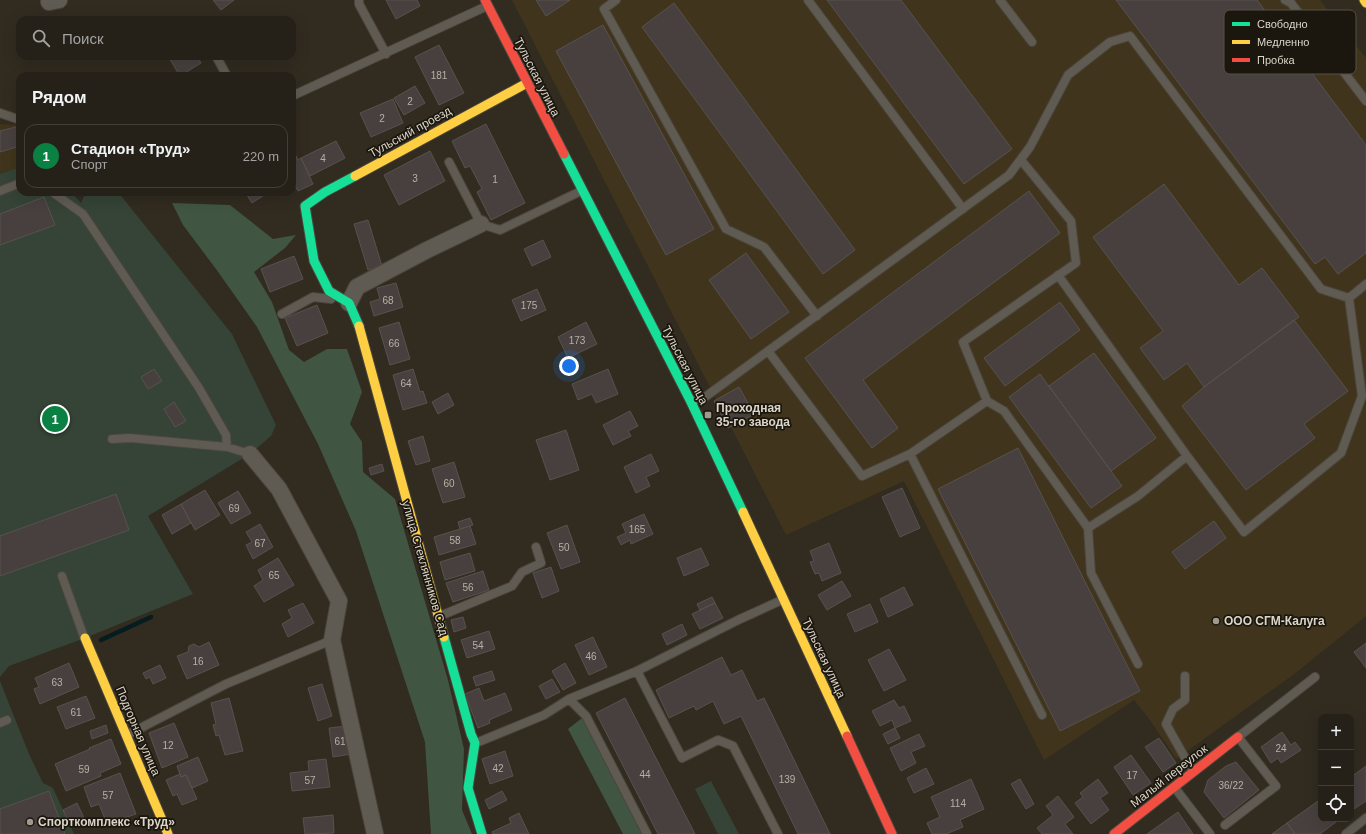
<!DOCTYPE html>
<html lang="ru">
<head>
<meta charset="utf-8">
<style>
	:root { --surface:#252018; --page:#312d25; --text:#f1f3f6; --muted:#a3a3a2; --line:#423e37; --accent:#0b8043 }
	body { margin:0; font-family:Helvetica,sans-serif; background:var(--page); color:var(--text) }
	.controls { position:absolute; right:12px; bottom:12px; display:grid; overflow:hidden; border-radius:8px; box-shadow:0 4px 16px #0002 }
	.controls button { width:36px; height:36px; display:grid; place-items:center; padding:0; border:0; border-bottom:1px solid var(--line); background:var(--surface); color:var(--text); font:20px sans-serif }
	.you { position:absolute; left:569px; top:366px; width:14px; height:14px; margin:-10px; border:3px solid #fff; border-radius:50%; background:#1a73e8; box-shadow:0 0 0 6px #1a73e833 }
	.badge { display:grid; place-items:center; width:26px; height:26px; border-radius:50%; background:var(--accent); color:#fff; font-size:13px; font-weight:700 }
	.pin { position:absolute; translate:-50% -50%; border:2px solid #fff; box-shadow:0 1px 4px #0006 }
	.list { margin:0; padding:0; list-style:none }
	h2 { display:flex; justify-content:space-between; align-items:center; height:52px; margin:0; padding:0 16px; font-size:17px }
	h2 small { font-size:13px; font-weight:400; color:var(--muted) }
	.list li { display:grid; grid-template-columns:26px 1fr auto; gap:12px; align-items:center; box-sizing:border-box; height:64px; margin:0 8px 8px; padding:0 8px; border:1px solid var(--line); border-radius:12px }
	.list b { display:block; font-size:15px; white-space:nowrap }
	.list p { margin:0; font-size:13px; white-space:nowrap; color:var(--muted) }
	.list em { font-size:13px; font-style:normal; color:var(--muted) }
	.icon { flex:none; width:22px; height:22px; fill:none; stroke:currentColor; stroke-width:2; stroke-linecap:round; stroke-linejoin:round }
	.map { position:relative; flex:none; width:1366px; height:834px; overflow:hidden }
	.search { position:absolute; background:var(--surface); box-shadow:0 4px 16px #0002; left:16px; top:16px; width:280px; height:44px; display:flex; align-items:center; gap:10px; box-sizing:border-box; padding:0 14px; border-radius:12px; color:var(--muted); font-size:15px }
	.panel { position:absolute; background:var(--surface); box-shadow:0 4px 16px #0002; left:16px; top:72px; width:280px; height:124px; border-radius:12px }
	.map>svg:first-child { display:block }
	.built { fill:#40351c }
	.green { fill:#354436 }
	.forest { fill:#415543 }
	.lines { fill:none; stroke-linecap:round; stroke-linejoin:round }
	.stream { stroke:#051c20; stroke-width:4.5 }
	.building { fill:#47403e; stroke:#58524e }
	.lane-casing { stroke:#4b463d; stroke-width:10 }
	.street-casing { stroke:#4b463d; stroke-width:18 }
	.fast-casing { stroke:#4b463d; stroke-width:11 }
	.slow-casing { stroke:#4b463d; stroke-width:11 }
	.jam-casing { stroke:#4b463d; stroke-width:11 }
	.lane { stroke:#605b52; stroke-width:8 }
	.street { stroke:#605b52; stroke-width:16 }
	.fast { stroke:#16e098; stroke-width:9 }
	.slow { stroke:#ffcf43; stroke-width:9 }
	.jam { stroke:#f24e42; stroke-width:9 }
	.poi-dot { fill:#a09a8e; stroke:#1b170e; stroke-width:1.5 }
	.labels { text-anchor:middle; stroke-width:3.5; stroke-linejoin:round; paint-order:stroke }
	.number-label { font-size:10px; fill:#b6b0a6 }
	.street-label { font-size:12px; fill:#dbd5c9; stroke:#1b170e }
	.poi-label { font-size:12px; font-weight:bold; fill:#dbd5c9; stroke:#1b170e; text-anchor:start }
	.key { fill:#1b170e; stroke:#555046; stroke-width:1 }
	.key-label { font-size:11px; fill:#dbd5c9 }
</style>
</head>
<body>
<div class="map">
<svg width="1366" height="834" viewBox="0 0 1366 834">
	<rect width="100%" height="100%" fill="#312b20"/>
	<path class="built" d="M512,0H1320L1366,58V615L1365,617L1293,675L1176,759L1150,720L1134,700L1044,760L904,481L786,535L731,427L728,428L714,401L716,399Z
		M0,124L20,125V167L0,174Z"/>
	<path class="green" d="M20,167V192H71L81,203L86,192H118L232,334L276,425L271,436L250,454L148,516L193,594L85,638L9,666L0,677V174Z
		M0,681L29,754L43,783L53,788L74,834H0Z
		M711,781L739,834H718L695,789Z"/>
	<path class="forest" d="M172,203L230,205L273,239L296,235L285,248L254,272L272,302L289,350L304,362L327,349H347L362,392L350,424L362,442L363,472L395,499L448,680L464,749L462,810L472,834H431L425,742L356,531L318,444L257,327L216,269L183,225Z
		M582,718L644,834H623L568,729Z"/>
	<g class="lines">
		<path class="stream" d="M101,640L151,617"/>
	</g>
	<path class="building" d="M213,0H234L221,10Z
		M386,0H417L420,6L396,19Z
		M536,0H570L546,16Z
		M827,0H901L1012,149L964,184Z
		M1116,0H1257L1366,145V253L1338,274L1325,257L1315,264Z
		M674,3L855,250L823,274L642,27Z
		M603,25L714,229L666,255L556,51Z
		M439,45L464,93L439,105L415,57Z
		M168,56H197L201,63L180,76Z
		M415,86L425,103L404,115L394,98Z
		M393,99L403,123L371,137L360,113Z
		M486,124L525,203L491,220L477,192L482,189L470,166L465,168L452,141Z
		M20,126V146L0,152V131Z
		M336,141L345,158L310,176L301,158Z
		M292,148L298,160L301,158L313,184L298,191L292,180Z
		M430,151L445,181L399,205L384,175Z
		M1164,184L1239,285L1262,268L1299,317L1204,387L1187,363L1164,380L1140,348L1163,331L1093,237Z
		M1029,191L1060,233L863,380L898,428L872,448L805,358Z
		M245,192H269L252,203Z
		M44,197L55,225L0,245V214Z
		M368,220L382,266L368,270L354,224Z
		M543,240L551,257L532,266L524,249Z
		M746,253L789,312L751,339L709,280Z
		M294,256L303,279L270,292L261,269Z
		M396,283L403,307L374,316L370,302L380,299L377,288Z
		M537,289L546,310L521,321L512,300Z
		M1060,302L1080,330L1005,386L984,358Z
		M317,305L328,333L297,346L285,318Z
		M1294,320L1348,391L1304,424L1315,438L1246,490L1182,406L1204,387Z
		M399,322L410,359L390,365L379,328Z
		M586,322L597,344L568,358L558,337Z
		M1094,353L1156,438L1111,471L1049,386Z
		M154,369L162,381L148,389L141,377Z
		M413,369L420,392L423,391L427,403L403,410L393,375Z
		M608,369L618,394L596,403L592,394L578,400L572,384Z
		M1040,374L1122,486L1091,508L1009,397Z
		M739,387L754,414L728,428L714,401Z
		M448,393L454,405L438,414L432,402Z
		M174,402L186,421L175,427L164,409Z
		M630,411L638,426L628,431L631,436L613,445L603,425Z
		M566,430L579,470L550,480L536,440Z
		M423,436L430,461L416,465L408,441Z
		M1018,448L1140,691L1060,731L938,489Z
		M651,454L659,471L646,477L650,486L636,493L624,467Z
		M454,462L465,497L443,503L432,469Z
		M382,464L384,471L371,475L369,468Z
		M902,488L920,528L900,537L882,497Z
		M205,490L220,515L195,530L181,504Z
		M238,491L251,513L231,524L218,503Z
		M116,494L129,530L0,576V536Z
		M181,504L191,523L172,534L162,515Z
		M644,514L653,534L631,544L630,540L621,545L617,537L626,533L622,524Z
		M470,518L473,525L460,529L458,522Z
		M1214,521L1226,538L1185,569L1172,552Z
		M260,524L273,547L253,559L246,545L252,542L246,532Z
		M567,525L580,562L561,569L547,533Z
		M470,526L476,544L439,555L434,537Z
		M829,543L841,573L822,581L819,573L815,574L810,562L814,561L810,551Z
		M701,548L709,565L684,576L677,558Z
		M470,553L475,571L445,580L440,562Z
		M278,558L294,585L264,602L254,586L263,580L258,570Z
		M551,567L559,591L542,598L533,573Z
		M483,571L489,590L453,602L446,583Z
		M842,581L851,596L827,610L818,595Z
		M904,587L913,605L888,617L880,599Z
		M712,597L715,603L700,610L697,604Z
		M303,603L314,623L288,637L282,624L292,618L288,610Z
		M715,603L723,618L700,629L692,614Z
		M870,604L878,622L855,632L847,614Z
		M463,617L466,628L454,632L451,620Z
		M682,624L687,635L667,645L662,634Z
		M489,631L495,649L467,658L461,640Z
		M593,637L607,667L589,675L575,645Z
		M209,642L219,665L187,679L177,656L188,652L189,646L194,644L199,647Z
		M1366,643V668L1354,652Z
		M889,649L906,680L884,691L868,660Z
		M722,657L731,675L742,670L757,701L764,698L830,834H798L741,716L724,724L713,701L696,710L694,706L669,718L656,690Z
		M69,663L79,687L40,704L34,689L39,687L35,678Z
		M565,663L576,683L563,690L552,671Z
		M160,665L166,678L153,684L150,677L146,679L143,673Z
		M492,671L495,680L476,686L473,677Z
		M552,679L560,692L546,699L539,686Z
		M322,684L332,716L318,721L308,688Z
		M479,688L484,701L505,693L512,710L489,720L490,723L478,728L465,694Z
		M86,696L95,718L66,729L57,707Z
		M229,698L243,751L225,755L219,735L216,736L213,725L216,724L211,703Z
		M625,698L695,834H658L596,713Z
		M894,700L899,708L904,706L911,721L895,728L892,720L880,726L872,711Z
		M174,723L188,757L162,768L149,733Z
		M106,725L108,733L92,739L90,731Z
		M347,726L351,754L333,757L329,728Z
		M895,728L900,738L888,744L883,734Z
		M1282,732L1291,745L1295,742L1301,750L1281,763L1278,758L1271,763L1261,747Z
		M919,734L925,746L911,752L916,763L901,771L890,748Z
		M1159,738L1176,763L1163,772L1145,747Z
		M111,739L121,764L100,773L101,776L66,791L55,764L90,749L89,748Z
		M505,751L513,776L490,784L482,759Z
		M1131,755L1151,783L1133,795L1114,767Z
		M198,757L208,781L192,788L186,775L181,777L177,766Z
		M326,759L330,787L292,791L290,773L309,771L308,761Z
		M1236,762L1259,790L1224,818L1204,792L1208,780L1226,766Z
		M1366,766V801L1351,811V777Z
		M926,768L934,784L914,793L907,778Z
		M120,773L136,814L107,824L99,804L91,807L84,787Z
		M180,774L181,777L186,775L197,799L182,805L177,794L173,796L166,780Z
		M971,779L984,809L960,820L963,827L946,834H932L927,823L940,817L931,797Z
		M1020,779L1034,804L1026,809L1011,784Z
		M1098,779L1108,793L1100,798L1109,810L1091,824L1075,803L1083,797L1080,793Z
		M49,791L65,834H0V809Z
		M502,791L507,800L489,809L485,800Z
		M1058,796L1074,817L1065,824L1073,834H1042L1037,828L1053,815L1046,806Z
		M1321,799V819H1340L1320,834H1295L1287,823Z
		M77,803L84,818L70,825L63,810Z
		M1178,812L1193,834H1147Z
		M519,813L529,834H493L492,832L511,823L509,818Z
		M333,815L334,833L305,834L303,818Z
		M1287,823L1295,834H1272Z"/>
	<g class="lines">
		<g class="lane-casing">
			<path id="lane" d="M359,0V4L386,54
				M616,0L604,9L726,229L764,247L817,316
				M808,0L963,209
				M1000,0L1032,42
				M1285,0L1291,3L1366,101
				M216,56L227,76
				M292,96L487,6
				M0,113L20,120
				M449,162L481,224L500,230L581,191
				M0,191L20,183
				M52,192L83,214L199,388L226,435L227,447
				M1058,275L1187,456
				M282,314L313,297L331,299
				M768,351L862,476L910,454L1042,715
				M987,401L1004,411L1088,528L1091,573L1138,664
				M691,402L705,397L1009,175L1030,147L1068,75L1110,42L1130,36L1321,289L1349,298
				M112,439L130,438L227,447L250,454
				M910,454L987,401L963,342L1076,263L1071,221L1021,160
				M1088,528L1138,496L1187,456L1244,532L1341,453L1362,396L1349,298L1366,284
				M62,576L84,637
				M440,616L512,586L522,572L541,563L536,547
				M637,671L682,758L718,740L733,746L778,834
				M1185,676V700L1173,709L1166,724L1193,772
				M569,699L586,716L647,834
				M0,723L7,720
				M127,735L226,684L332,640
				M476,743L544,715L569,699L637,671L738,620L784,599
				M1175,788L1210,834
				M1225,825L1276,786L1238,737L1315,677
				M1346,834L1366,818"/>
		</g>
		<g class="street-casing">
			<path id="street" d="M49,2L59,0
				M349,303L357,287L427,250L481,224
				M250,454L279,489L339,601L332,640L375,834"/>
		</g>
		<g class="fast-casing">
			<path id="fast" d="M564,154L691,402L743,512
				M355,176L325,192L305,206L314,261L329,291L349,303L359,326
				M444,637L471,734L475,743L468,788L482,834"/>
		</g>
		<g class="slow-casing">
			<path id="slow" d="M1364,0L1366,3
				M355,176L527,83
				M359,326L444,637
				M743,512L847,736
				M85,638L168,834"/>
		</g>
		<g class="jam-casing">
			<path id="jam" d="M485,0L564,154
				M847,736L892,834
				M1114,834L1238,737"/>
		</g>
		<use href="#lane" class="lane"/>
		<use href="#street" class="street"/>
		<use href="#fast" class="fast"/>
		<use href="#slow" class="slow"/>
		<use href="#jam" class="jam"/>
	</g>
	<g class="poi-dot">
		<rect x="704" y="411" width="8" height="8" rx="2"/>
		<circle cx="1216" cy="621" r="4"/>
		<circle cx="30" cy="822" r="4"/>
	</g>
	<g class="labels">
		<g class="number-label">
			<text x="439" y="79">181</text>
			<text x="410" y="105">2</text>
			<text x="382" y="122">2</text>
			<text x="323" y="162">4</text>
			<text x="415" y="182">3</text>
			<text x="495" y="183">1</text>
			<text x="388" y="304">68</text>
			<text x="529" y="309">175</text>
			<text x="577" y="344">173</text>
			<text x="394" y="347">66</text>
			<text x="406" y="387">64</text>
			<text x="449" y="487">60</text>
			<text x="234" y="512">69</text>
			<text x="637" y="533">165</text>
			<text x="455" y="544">58</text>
			<text x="260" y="547">67</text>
			<text x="564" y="551">50</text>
			<text x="274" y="579">65</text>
			<text x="468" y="591">56</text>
			<text x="478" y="649">54</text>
			<text x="591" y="660">46</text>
			<text x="198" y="665">16</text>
			<text x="57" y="686">63</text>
			<text x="76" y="716">61</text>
			<text x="340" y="745">61</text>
			<text x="168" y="749">12</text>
			<text x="1281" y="752">24</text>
			<text x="498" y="772">42</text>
			<text x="84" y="773">59</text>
			<text x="645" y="778">44</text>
			<text x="1132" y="779">17</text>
			<text x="787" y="783">139</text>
			<text x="310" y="784">57</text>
			<text x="1231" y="789">36/22</text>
			<text x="108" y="799">57</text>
			<text x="958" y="807">114</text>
		</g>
		<g class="street-label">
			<text transform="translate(537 77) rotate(63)" y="4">Тульская улица</text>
			<text transform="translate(410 132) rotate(-29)" y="4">Тульский проезд</text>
			<text transform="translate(685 365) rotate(63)" y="4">Тульская улица</text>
			<text transform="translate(425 568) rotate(74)" y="4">улица Стеклянников Сад</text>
			<text transform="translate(824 658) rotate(65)" y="4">Тульская улица</text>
			<text transform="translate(138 731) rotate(67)" y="4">Подгорная улица</text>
			<text transform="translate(1169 776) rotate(-38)" y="4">Малый переулок</text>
		</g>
		<g class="poi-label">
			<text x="716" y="412">Проходная<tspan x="716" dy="14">35-го завода</tspan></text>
			<text x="1224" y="625">ООО СГМ-Калуга</text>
			<text x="38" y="826">Спорткомплекс «Труд»</text>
		</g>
	</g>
	<rect x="1224" y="10" width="132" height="64" rx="6" class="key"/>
	<rect x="1232" y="22" width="18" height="4" fill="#16e098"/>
	<rect x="1232" y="40" width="18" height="4" fill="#ffcf43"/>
	<rect x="1232" y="58" width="18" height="4" fill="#f24e42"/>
	<g class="key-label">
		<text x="1257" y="28">Свободно</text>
		<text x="1257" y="46">Медленно</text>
		<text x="1257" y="64">Пробка</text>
	</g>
</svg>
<div class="controls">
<button>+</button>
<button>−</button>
<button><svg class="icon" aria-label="locate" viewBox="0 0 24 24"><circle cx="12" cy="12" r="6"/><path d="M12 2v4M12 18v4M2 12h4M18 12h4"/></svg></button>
</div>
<div class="you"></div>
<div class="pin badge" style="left:55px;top:419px">1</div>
<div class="search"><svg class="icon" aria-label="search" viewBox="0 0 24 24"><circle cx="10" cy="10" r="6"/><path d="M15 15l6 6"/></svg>Поиск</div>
<section class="panel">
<h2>Рядом<small></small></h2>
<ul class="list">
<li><span class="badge">1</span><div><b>Стадион «Труд»</b><p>Спорт</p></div><em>220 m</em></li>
</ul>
</section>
</div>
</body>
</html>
